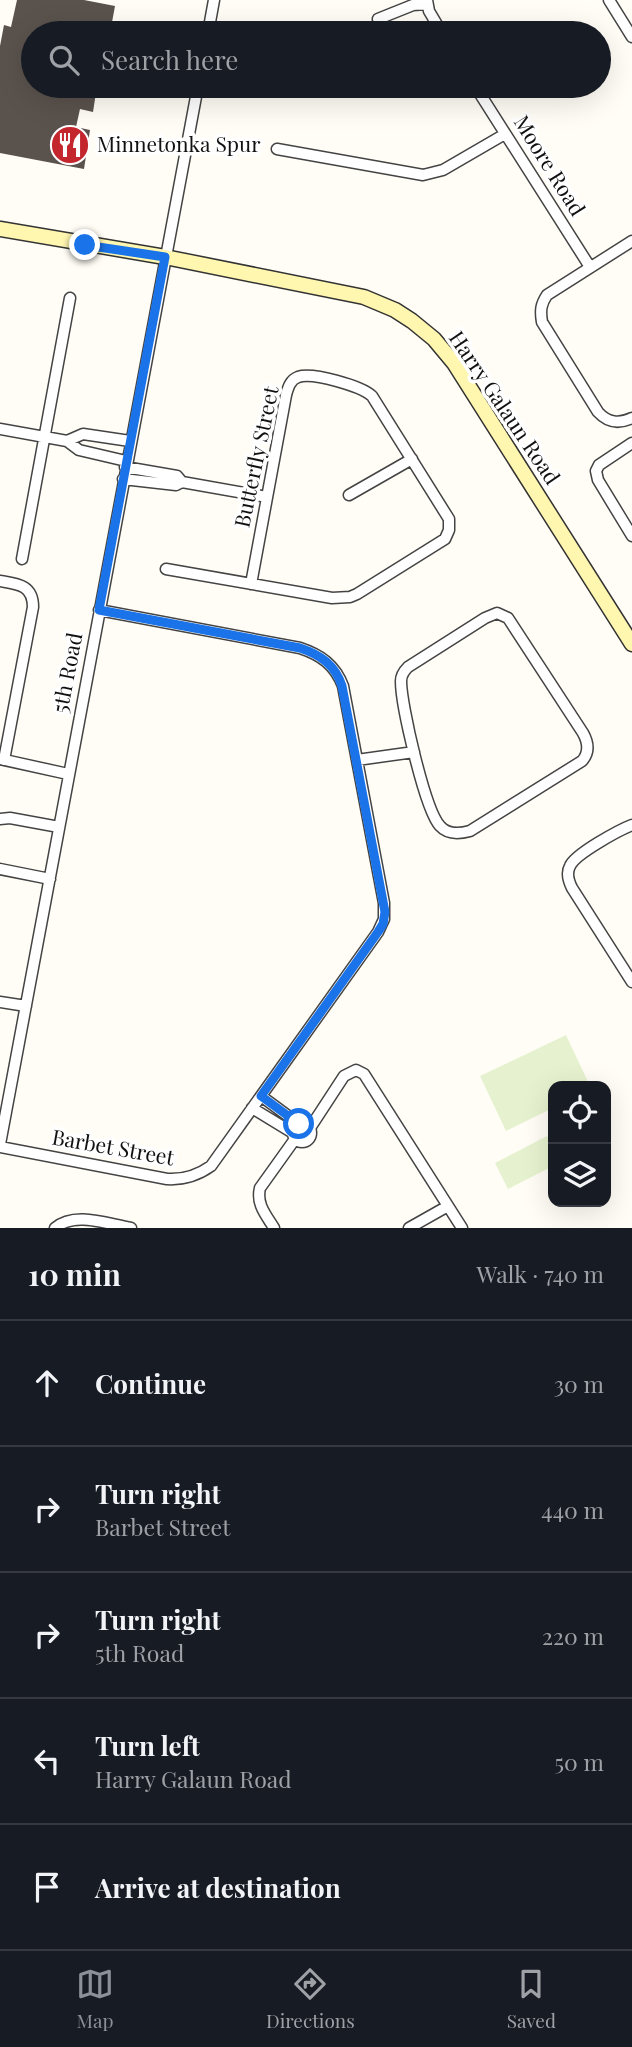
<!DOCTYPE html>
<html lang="en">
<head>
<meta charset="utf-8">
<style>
	:root { --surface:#171b24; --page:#20242c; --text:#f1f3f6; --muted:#9ea1a6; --line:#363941; --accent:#8c9099 }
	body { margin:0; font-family:"Playfair Display",serif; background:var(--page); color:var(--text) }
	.controls { position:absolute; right:21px; bottom:21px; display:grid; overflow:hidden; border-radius:14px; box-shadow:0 7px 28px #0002 }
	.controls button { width:63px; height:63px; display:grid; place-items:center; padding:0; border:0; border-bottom:2px solid var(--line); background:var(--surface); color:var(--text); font:35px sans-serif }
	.stop { position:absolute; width:21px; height:21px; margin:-16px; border:5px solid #1a73e8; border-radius:50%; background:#fff }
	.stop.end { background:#1a73e8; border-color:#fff; box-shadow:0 2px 7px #0008 }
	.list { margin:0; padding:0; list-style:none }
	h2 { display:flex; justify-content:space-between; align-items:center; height:91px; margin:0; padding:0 28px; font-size:30px }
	h2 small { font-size:23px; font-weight:400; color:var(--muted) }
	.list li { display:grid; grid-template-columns:46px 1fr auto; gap:21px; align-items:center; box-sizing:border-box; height:126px; padding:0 28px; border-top:2px solid var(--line) }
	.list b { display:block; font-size:26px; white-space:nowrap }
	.list p { margin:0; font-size:23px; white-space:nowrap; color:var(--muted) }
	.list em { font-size:23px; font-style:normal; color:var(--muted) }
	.icon { flex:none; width:38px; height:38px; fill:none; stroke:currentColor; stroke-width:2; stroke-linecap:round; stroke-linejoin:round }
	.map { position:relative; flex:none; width:632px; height:1228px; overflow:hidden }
	.search { position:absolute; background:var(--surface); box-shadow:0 7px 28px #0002; left:21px; right:21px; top:21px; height:77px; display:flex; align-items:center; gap:18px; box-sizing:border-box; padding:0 24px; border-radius:38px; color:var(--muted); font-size:26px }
	.sheet { height:721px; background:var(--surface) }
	nav { display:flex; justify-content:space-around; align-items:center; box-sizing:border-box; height:98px; border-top:2px solid var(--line); background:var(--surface); font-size:19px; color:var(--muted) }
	nav a { display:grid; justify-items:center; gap:4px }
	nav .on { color:var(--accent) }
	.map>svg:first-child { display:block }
	.pitch { fill:#e6f2cf }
	.building { fill:#5a524d }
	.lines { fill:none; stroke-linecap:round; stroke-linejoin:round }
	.street-casing { stroke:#444; stroke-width:13 }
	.secondary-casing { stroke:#333; stroke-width:17 }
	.street { stroke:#fff; stroke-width:10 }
	.secondary { stroke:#fff6b0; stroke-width:14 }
	.route { stroke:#1a73e8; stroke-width:9 }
	.labels { text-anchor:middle; stroke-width:7; stroke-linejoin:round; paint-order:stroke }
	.poi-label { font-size:21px; fill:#111; stroke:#fff; text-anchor:start }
	.street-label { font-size:21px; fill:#111; stroke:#fff }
</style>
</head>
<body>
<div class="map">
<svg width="632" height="1228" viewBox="0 0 632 1228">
	<rect width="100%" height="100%" fill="#fffdf5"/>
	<path class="pitch" d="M566,1035L590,1086H553V1108L506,1131L480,1076Z
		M547,1136L553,1148V1166L508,1189L495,1163Z"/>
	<path class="building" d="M17,0H84L115,6L110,33H33V86H97L93,112L80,109L76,127L90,130L84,169L0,153V46L4,25L11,27Z"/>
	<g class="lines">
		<g class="street-casing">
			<path id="street" d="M427,0L429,11L442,33
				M609,0L632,37
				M378,19L413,5L427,4
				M208,33L214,0
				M475,86L590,267
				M277,149L423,175L443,170L505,134
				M632,241L547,295C541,304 540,310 542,322L598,412C608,423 619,424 632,418
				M0,429L67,441L79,450L126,461
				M67,441L83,434L130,441
				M632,443L599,465L596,471L598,480L632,536
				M125,467L177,476L182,482
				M123,479L176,485L182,482L267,497
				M349,495L412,459
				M22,559L70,298
				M166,569L332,598L350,597L357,594L445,539L449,530V519L372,396C361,386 313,372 298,377C290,380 288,388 286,395L251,584
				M0,581C18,584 33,585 33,607L4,760
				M497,613L508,618L583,733C588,742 590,752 582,761L470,831C459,834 448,835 440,826C425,810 401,705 401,681C401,675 404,671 408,667L485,618Z
				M0,759L68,774
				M357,760L414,752
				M0,819L10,818L59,827
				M632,825C619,830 575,854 570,866C566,873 569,882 572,888L632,982
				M0,869L50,879
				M0,1002L26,1006
				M261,1096L299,1124
				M252,1108L293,1133
				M293 1133a9 9 0 1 1 18 0a9 9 0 1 1-18 0Z
				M310,1128L344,1076L356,1070L364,1074L462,1228
				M0,1144L198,86
				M0,1147L167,1179C184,1180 197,1176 211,1166L378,932L384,919V903L343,686C335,665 321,655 300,648L99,610
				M55,1228C75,1211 107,1224 131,1228
				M274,1228C266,1215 256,1204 260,1188L295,1139
				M409,1228L448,1206"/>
		</g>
		<g class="secondary-casing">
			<path id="secondary" d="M0,229L165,257L364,297L395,310L412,321L434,339L454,363L632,644"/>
		</g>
		<use href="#street" class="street"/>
		<use href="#secondary" class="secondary"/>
	</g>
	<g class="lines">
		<path class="route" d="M85,245L165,257L99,610L300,648C321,655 335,665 342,686L385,912L383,924L378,932L261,1096L299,1124"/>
	</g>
	<defs>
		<g id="restaurant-disc" transform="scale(2.0125)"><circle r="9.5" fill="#c4262e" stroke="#fff"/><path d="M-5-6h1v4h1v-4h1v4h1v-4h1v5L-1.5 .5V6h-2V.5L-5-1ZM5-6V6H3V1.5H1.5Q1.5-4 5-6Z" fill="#fff"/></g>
	</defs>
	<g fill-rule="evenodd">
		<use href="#restaurant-disc" x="70" y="145"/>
	</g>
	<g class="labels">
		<g class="poi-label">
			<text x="97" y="152">Minnetonka Spur</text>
		</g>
		<g class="street-label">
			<text transform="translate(549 166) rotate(58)" y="7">Moore Road</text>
			<text transform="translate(504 408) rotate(56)" y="7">Harry Galaun Road</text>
			<text transform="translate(257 457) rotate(-78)" y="7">Butterfly Street</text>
			<text transform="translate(68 673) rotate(-79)" y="7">5th Road</text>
			<text transform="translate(113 1148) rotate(10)" y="7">Barbet Street</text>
		</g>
	</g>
</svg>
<div class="controls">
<button><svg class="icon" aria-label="locate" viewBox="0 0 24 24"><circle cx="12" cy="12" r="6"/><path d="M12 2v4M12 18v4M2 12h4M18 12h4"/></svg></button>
<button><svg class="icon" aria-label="layers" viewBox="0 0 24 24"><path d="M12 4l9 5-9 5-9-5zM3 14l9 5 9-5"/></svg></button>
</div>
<div class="stop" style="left:299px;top:1124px"></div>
<div class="stop end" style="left:85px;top:245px"></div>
<div class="search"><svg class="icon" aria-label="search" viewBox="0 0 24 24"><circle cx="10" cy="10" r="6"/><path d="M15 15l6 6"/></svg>Search here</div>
</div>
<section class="sheet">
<h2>10 min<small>Walk · 740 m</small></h2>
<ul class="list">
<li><svg class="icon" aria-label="ahead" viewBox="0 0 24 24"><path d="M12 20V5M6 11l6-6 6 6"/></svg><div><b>Continue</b></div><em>30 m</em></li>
<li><svg class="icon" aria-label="right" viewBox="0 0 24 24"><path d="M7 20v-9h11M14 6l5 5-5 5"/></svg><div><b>Turn right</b><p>Barbet Street</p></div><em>440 m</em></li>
<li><svg class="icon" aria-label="right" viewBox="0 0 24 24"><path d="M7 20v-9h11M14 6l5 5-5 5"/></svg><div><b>Turn right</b><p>5th Road</p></div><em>220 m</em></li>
<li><svg class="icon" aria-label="left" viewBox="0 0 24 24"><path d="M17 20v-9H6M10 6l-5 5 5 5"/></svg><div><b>Turn left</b><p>Harry Galaun Road</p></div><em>50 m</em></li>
<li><svg class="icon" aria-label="arrive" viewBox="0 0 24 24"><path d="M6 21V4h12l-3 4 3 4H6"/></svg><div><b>Arrive at destination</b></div></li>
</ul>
</section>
<nav>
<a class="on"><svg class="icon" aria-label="map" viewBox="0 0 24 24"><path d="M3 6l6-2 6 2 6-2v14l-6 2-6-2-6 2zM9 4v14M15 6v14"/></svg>Map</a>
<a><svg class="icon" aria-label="directions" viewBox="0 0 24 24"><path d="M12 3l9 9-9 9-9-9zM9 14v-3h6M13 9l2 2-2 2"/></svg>Directions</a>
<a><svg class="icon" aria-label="saved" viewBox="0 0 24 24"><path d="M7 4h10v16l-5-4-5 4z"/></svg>Saved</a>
</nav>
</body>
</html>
